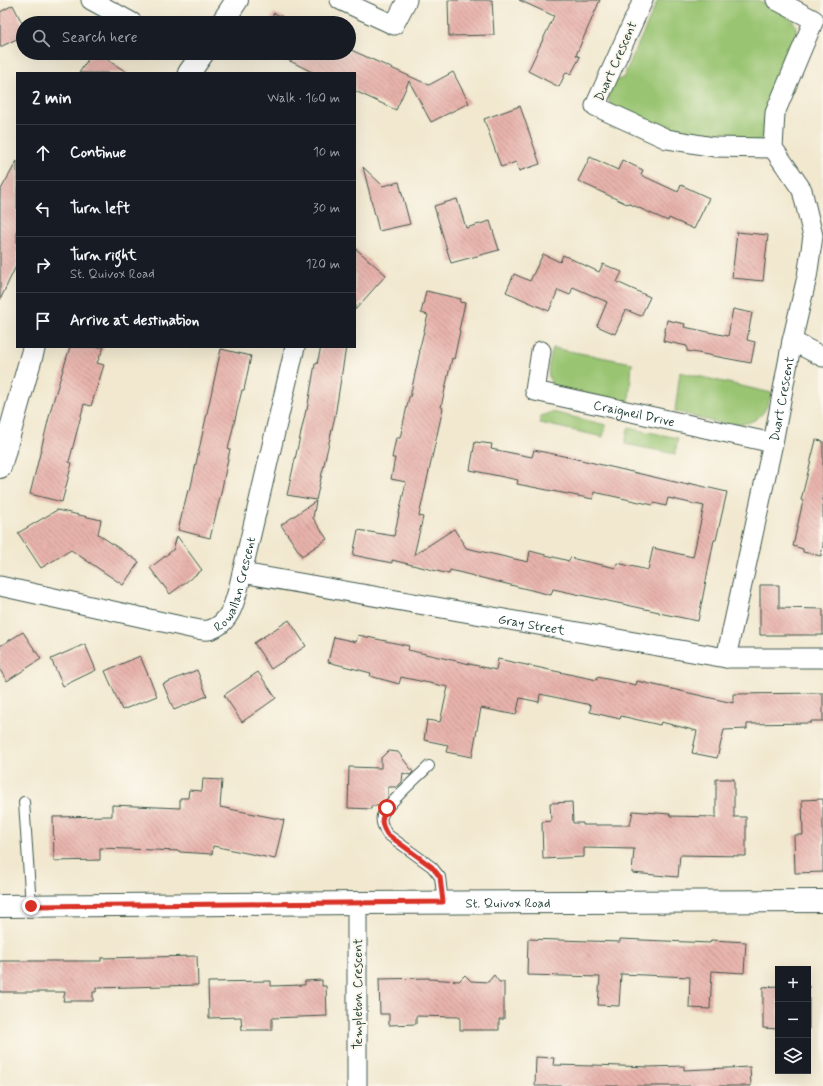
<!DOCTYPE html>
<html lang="en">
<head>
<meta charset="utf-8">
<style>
	:root { --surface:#171b24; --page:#20242c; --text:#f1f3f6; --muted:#9ea1a6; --line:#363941 }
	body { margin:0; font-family:Mynerve,sans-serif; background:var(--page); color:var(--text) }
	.controls { position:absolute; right:12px; bottom:12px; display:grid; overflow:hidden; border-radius:0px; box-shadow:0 4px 16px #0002 }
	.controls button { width:36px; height:36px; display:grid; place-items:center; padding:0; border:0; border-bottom:1px solid var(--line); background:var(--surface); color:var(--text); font:20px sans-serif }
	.stop { position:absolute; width:12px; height:12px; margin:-9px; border:3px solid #d93025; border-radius:50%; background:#fff }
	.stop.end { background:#d93025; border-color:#fff; box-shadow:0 1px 4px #0008 }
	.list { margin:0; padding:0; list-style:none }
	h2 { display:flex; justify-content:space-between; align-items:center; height:52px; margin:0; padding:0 16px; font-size:17px }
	h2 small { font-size:13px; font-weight:400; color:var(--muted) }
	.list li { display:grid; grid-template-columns:26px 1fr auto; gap:12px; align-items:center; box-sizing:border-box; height:56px; padding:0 16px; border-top:1px solid var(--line) }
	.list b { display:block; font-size:15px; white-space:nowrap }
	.list p { margin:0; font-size:13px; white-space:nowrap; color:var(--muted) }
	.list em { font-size:13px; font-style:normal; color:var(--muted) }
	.icon { flex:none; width:22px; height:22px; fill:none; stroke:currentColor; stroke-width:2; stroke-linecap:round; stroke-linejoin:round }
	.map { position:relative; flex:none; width:823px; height:1086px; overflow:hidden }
	.search { position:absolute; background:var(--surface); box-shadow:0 4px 16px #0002; left:16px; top:16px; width:340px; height:44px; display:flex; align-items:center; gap:10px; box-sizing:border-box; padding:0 14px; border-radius:22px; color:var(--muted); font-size:15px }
	.panel { position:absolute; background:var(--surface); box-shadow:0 4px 16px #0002; left:16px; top:72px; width:340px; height:276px; border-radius:0px }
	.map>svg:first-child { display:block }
	.green { fill:#99c471; stroke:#5c8052 }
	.building { fill:url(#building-back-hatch) }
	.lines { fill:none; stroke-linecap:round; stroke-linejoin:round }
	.service-casing { stroke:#3e574b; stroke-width:12 }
	.minor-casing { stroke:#3e574b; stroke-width:21 }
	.tertiary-casing { stroke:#3e574b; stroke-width:24 }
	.service { stroke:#fff; stroke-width:10 }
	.minor { stroke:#fff; stroke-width:19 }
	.tertiary { stroke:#fff; stroke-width:22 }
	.route { stroke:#d93025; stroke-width:5 }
	.labels { text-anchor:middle; stroke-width:4; stroke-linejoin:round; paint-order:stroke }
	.street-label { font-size:13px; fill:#1f3d34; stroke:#fbf7ec }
</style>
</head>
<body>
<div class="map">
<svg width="823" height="1086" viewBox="0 0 823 1086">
	<defs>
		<pattern id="building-back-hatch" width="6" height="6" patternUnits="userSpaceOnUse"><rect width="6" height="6" fill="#e8b2ab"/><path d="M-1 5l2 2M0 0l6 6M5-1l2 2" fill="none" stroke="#bb928c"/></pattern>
	</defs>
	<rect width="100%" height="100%" fill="#fbf7ec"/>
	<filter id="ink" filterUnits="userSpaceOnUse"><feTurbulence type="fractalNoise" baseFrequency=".025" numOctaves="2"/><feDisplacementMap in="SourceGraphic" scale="8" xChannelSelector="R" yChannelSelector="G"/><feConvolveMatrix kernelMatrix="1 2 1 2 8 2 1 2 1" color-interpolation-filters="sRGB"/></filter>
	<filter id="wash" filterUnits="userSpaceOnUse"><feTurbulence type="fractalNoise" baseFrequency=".012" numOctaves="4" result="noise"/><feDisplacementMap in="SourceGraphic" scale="16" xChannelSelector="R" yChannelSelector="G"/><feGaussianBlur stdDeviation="0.9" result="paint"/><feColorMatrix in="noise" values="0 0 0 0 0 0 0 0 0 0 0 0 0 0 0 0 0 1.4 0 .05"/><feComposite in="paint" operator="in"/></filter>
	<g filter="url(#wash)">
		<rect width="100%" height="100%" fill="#f1e8cf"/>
		<path class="green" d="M658,0H758L790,16L796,26V38L774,87L766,115L763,141L743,143L672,133L611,107L608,97L614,81L623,78Z
			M553,348L632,363L629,402L555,388C544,374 549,364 553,348Z
			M680,372L772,393C769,401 766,411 759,417C738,434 698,417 675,411Z
			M552,412L606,425L603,437L540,423L541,416Z
			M628,428L678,438L675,454L625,444Z"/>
		<g id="blocks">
			<path class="building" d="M448,0H492L494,35L449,36Z
				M519,0H600L576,55L580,57L571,74L566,72L559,87L528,71L554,16Z
				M13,5L23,25V36L0,47V12Z
				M274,13L295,23H269Z
				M349,49L429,85L453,72L469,103L431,122L409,81L396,110L355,91V73H314L274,53H349Z
				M92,53H97L128,73H79Z
				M520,106L540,164L519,171L516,162L501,167L484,119Z
				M590,157L618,170L622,160L643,170L641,175L678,192L681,185L709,198L694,229L669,218L668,221L628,203L627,204L578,181Z
				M17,161V264L0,300V191Z
				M363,167L383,186L399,182L410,224L379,231Z
				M457,199L466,228L490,221L499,250L451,263L434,206Z
				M737,232L768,235L763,281L732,278Z
				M355,248L386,275L355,310Z
				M543,254L560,262L563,255L599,272L603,264L622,272L617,282L650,297L641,316L626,310L615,334L597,326L607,302L573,287L570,295L558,290L549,311L506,292L514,274L530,281Z
				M426,291L461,299L460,302L465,303L459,330L460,331L454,359L452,358L441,407L443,408L419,516L423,517L414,555L454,529L466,548L528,562L530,551L569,561L570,558L616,568L617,563L648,570L653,548L693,557L704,506L668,498L666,506L654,503L653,505L594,492L593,499L517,484L518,480L470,470L475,442L492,444L491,449L532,457L534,450L568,457L688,485V483L727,492L716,540H714L698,621L659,613V612L553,589L551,595L450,570L449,574L392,560V563L353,555L358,530L394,536L406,482L391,479L395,458H392L396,438H400L409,397H410L420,351H419L428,315L421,313Z
				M733,309L752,313L747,340L755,342L751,363L687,351V346L663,341L667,320L685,324L684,327L728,336Z
				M70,347H104L97,363L104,365L91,406L84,404L69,462L72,463L62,502L30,494L52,405Z
				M321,347H346L335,416L316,500L287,495L306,410H307L315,364H317Z
				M221,349L251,356L244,390H242L228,449H230L220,498L210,538L178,530L188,490L190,491Z
				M816,440L823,441V545L821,556L803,552V549L793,546L803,501L801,500Z
				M316,501L313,518L327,539L302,556L281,525Z
				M57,510L101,520L98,534L139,562L123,585L71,550L41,568L18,533Z
				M177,536L202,570L170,594L150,568L173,550Z
				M760,585H779V608L823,609V635H760Z
				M289,620L306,646L271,669L254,643Z
				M23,632L41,659L7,681L0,670V646Z
				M358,635L409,646L408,650L496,670L498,659L597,680V677L636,685L637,681L733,703V694L823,693V721H811V723L747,724V729L724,730L717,758L692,753L697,731L661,722L660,725L621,716L620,719L590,712L591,705L540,694L539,702L520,698L516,715L481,708L472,757L446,752L448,745L424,740L427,720L440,722L448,687L401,677L399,684L370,676L371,673L328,662L334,637L356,642Z
				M85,644L96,670L63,686L51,659Z
				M140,656L157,696L122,710L105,671Z
				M197,670L207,696L174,710L163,684Z
				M258,672L276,698L242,722L224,695Z
				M388,751L398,752L413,772L410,775L403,773L402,782L397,787H388V797L380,806H371V809L348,808L349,767L381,768V758Z
				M203,779L222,780L220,807L284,820L275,859L213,846L212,854L180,852V851L100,848V860L54,861L53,817L112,816V805L180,808V798H188L189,790L202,791Z
				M716,779H734V817H746V856L680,855L678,877L632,873L634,849L584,848V857L543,859L542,822L551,821L550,803L572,802L573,823H583V825H630L633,811L670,814V816L716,817Z
				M823,799V872L795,873L794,835H803L802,800Z
				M528,939L620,942V939L710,943L711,940L746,942L744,973L712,971L710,1009L689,1008L690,977L621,974L619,1006L598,1005L600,977L527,975Z
				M197,956L198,985L96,988V992H93V1001H63L65,992H0V961H101V958Z
				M465,975L471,981L488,982L494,975L499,982H504V1019H499V1030H460V1017L416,1016V1024L389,1025V1014H380L379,979L429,978V979L459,981Z
				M322,980V986H326L327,1016L272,1018V1030H242L241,1017L209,1018L208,982L271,981V986L305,985V981Z
				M778,986V1029L763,1028V987Z
				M808,986H809V1029H808Z
				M536,1057L554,1058L553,1065L593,1066V1065L649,1067L684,1066V1070L750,1067L751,1086H535Z"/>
		</g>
	</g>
	<g filter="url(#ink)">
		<use href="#blocks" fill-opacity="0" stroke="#3e574b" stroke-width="1"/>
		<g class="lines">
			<g class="service-casing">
				<path id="service" d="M429,766C418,777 387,804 382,816C380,822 384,829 387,834L432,867L440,877L443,903
					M24,802L31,906"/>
			</g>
			<g class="minor-casing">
				<g id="minor">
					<path d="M91,0L133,23"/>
					<path d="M340,0L394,25L407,0"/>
					<path d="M643,0L595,106L667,139L714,147L773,148"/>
					<path d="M792,341L823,357"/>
					<path id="s1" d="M541,351L535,391L773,443"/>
					<path id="s2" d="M242,573L726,658H823"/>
					<path id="s3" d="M0,586L190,628C195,629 204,631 209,630C233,624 237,593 242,573L295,347"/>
					<path id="s4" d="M726,658L773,443L792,341L807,277L813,236L802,190L773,148L775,113L814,20L776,0"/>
					<path d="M357,903V1086"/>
				</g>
			</g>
			<g class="tertiary-casing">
				<g id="tertiary">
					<path d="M222,23L237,0"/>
					<path d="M189,73L203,53"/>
					<path d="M0,467L34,347"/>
					<path id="s5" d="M0,906L357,903L823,901"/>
				</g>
			</g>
			<use href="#service" class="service"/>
			<use href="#minor" class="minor"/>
			<use href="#tertiary" class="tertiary"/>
		</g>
	</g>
	<g class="lines" filter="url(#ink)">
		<path class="route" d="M31,906L443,902L440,877L432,867L387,834C380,823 381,818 387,808"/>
	</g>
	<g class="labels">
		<g class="street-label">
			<text transform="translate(615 61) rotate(-66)" y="5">Duart Crescent</text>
			<text dy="5" stroke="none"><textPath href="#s4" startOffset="265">Duart Crescent</textPath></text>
			<text dy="5" stroke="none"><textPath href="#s1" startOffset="142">Craigneil Drive</textPath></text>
			<text dy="5" stroke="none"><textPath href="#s3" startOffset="270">Rowallan Crescent</textPath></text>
			<text dy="5" stroke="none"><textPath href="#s2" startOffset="294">Gray Street</textPath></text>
			<text dy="5" stroke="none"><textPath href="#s5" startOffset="508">St. Quivox Road</textPath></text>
			<text transform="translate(357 994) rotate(-90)" y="5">Templeton Crescent</text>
		</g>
	</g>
</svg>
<div class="controls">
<button>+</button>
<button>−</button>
<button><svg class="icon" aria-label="layers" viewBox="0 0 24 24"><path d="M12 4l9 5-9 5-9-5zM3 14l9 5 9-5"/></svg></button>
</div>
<div class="stop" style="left:387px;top:808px"></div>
<div class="stop end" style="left:31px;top:906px"></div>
<div class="search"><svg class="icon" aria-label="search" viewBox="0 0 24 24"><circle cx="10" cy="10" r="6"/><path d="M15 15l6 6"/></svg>Search here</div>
<section class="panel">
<h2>2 min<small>Walk · 160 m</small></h2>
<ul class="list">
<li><svg class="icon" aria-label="ahead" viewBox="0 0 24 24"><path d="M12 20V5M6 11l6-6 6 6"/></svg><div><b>Continue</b></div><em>10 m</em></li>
<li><svg class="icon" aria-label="left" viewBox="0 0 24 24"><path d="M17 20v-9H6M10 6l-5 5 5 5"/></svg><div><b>Turn left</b></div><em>30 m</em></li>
<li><svg class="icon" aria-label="right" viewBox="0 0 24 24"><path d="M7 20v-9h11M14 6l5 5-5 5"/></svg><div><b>Turn right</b><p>St. Quivox Road</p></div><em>120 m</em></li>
<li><svg class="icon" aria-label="arrive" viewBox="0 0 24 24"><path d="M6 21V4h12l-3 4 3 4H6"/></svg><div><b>Arrive at destination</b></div></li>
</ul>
</section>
</div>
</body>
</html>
